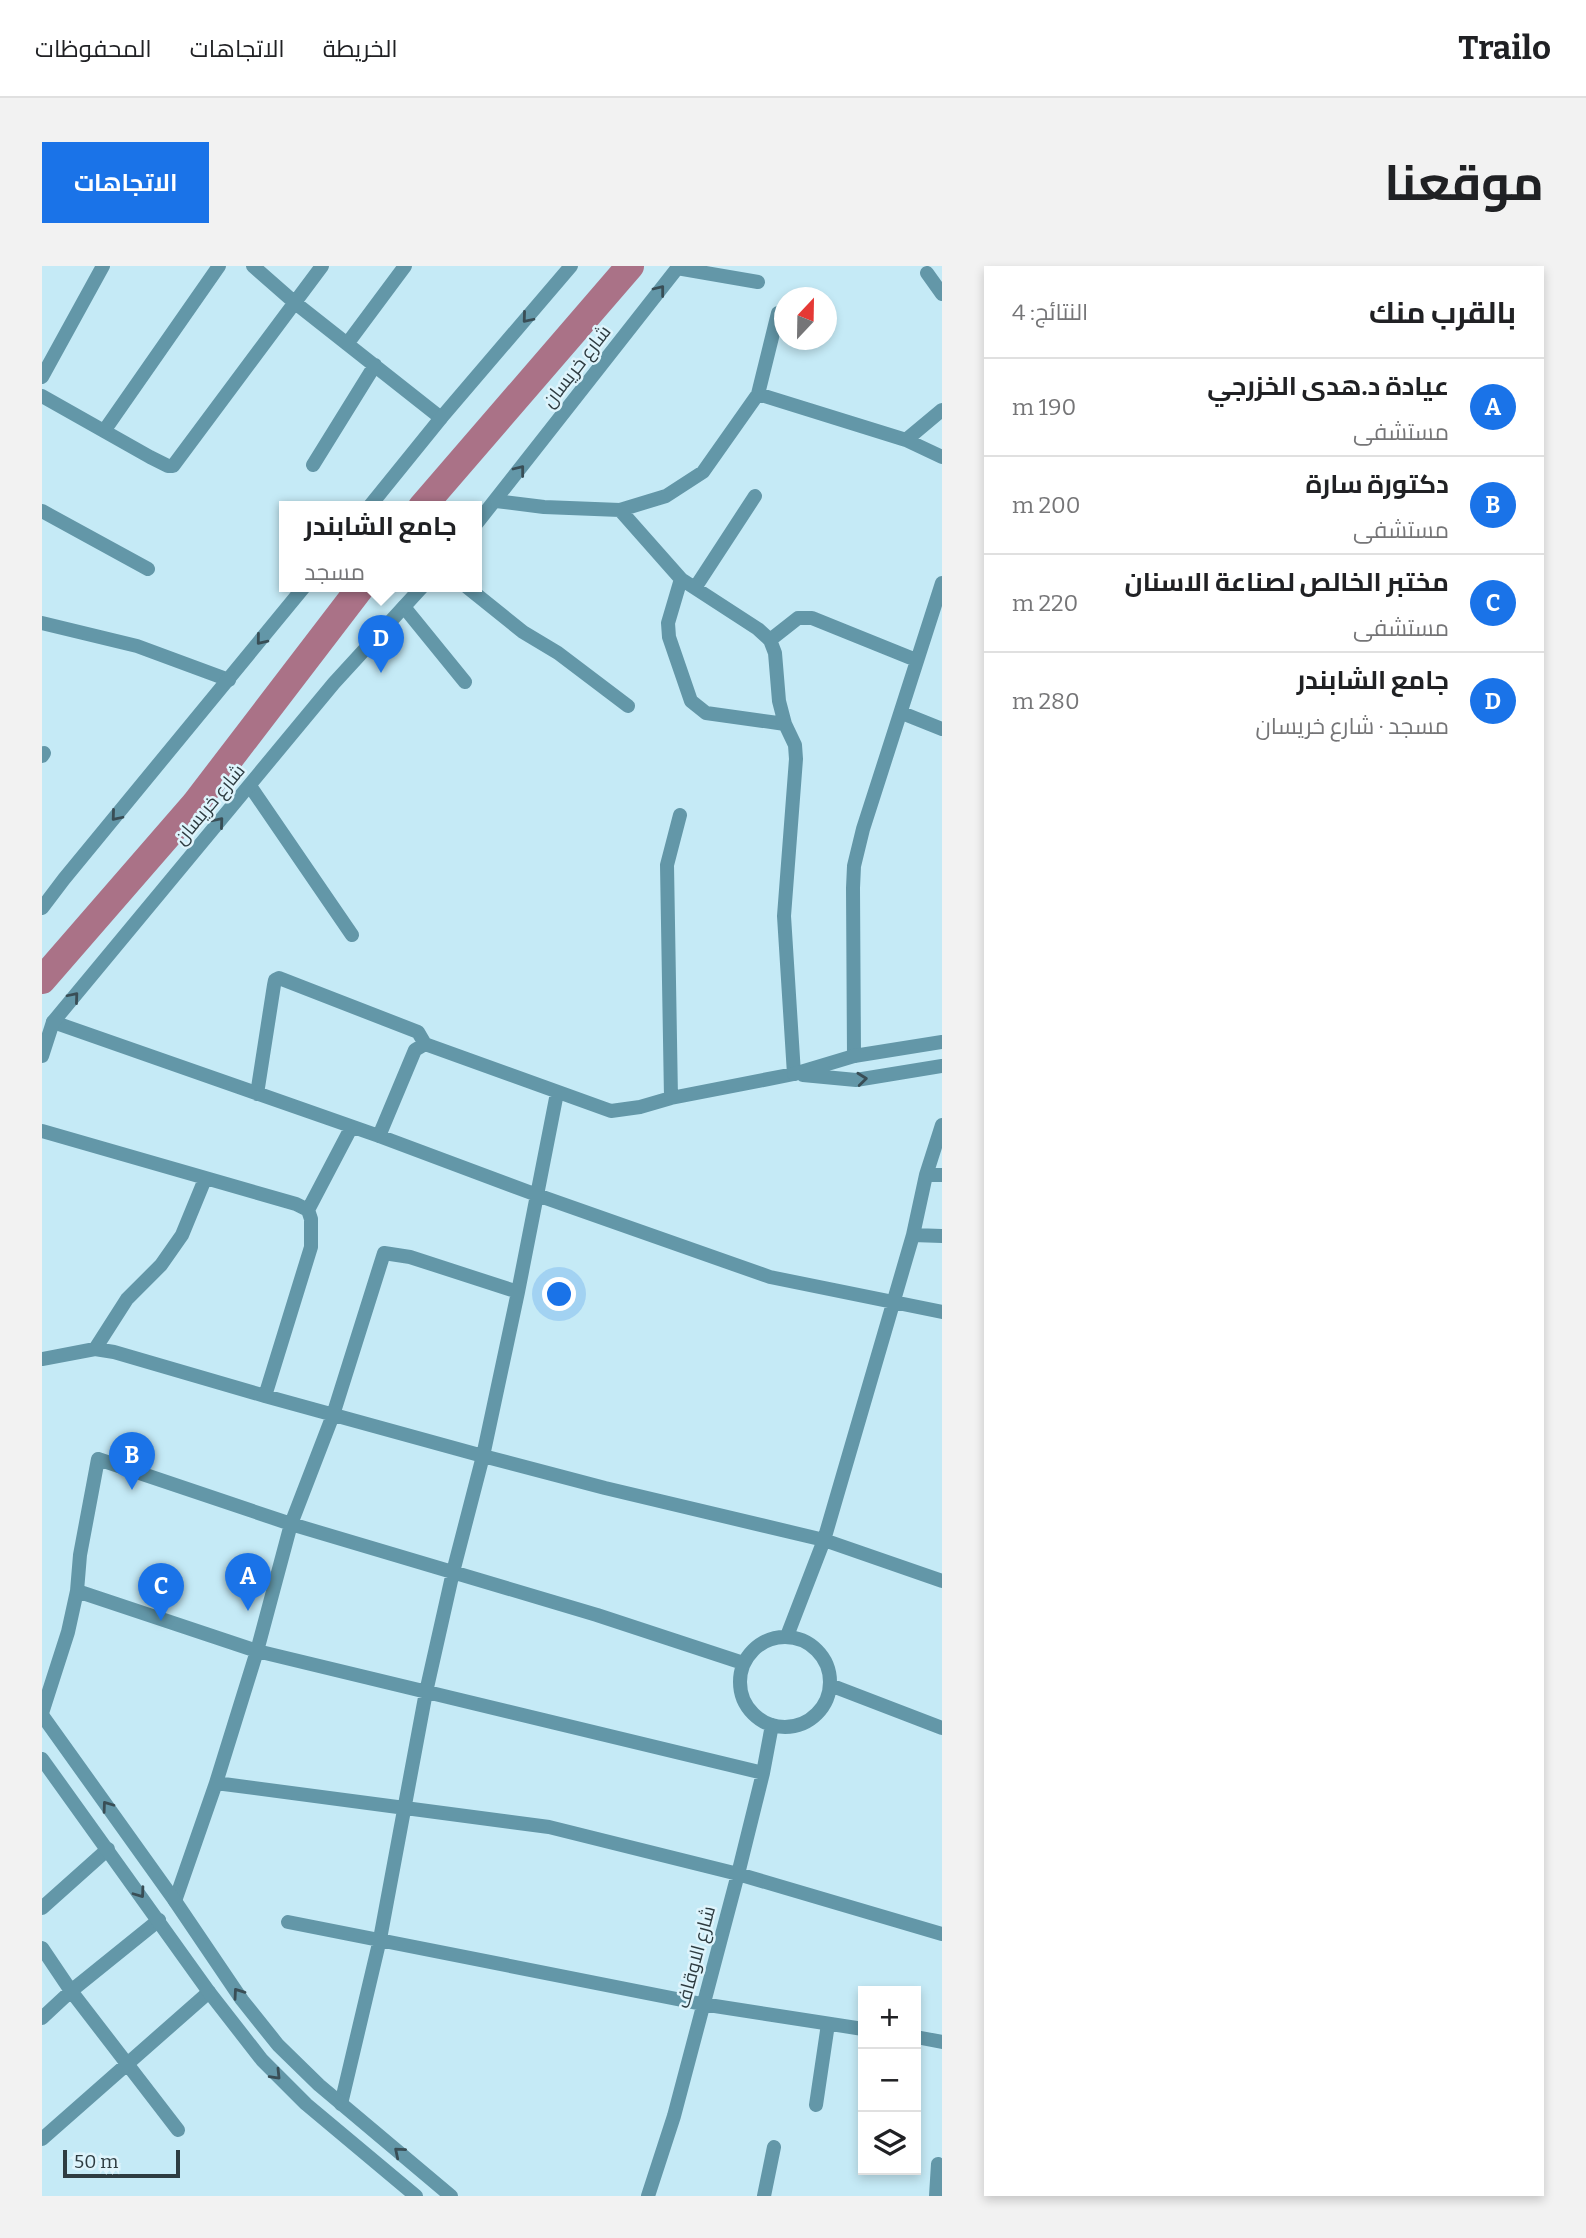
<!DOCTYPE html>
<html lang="ar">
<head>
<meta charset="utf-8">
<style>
	:root { --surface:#fff; --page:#f2f2f2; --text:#202124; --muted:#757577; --line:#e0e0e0; --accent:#1a73e8 }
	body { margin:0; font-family:Bitter,Cairo,serif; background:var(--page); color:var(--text); direction:rtl }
	.controls { position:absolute; right:21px; bottom:21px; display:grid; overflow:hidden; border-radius:0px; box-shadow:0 4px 10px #0003 }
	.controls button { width:63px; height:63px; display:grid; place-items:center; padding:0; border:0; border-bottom:2px solid var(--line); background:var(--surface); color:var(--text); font:35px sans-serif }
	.compass { position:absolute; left:732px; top:21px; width:63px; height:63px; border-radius:50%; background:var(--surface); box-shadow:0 4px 10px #0003; rotate:22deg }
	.scale { position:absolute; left:21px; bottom:18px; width:117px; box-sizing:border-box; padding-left:7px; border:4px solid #2e3c41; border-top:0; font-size:19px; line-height:24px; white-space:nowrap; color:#2e3c41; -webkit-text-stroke:5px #def4fc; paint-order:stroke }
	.you { position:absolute; left:518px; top:1029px; width:24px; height:24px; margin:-18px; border:5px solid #fff; border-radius:50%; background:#1a73e8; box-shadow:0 0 0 10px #1a73e833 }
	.badge { display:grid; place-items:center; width:46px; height:46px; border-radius:50%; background:var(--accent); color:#fff; font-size:23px; font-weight:700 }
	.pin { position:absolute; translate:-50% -58px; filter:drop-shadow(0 2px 4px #0008) }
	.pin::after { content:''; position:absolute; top:37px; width:24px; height:21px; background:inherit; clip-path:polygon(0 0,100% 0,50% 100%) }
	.popup { position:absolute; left:237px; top:235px; width:203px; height:91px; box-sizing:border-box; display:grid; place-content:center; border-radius:0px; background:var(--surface); filter:drop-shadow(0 2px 5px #0005); font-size:23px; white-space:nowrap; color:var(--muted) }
	.popup b { font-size:26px; color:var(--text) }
	.popup::after { content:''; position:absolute; left:50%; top:100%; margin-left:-14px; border:14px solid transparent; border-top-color:var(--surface) }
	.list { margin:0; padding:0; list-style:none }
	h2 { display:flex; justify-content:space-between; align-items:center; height:91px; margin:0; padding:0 28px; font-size:30px }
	h2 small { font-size:23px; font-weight:400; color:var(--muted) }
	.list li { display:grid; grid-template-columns:46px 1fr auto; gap:21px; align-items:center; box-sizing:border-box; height:98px; padding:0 28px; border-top:2px solid var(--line) }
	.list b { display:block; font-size:26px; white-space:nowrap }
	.list p { margin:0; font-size:23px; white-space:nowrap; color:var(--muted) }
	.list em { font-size:23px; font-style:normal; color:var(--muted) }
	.icon { flex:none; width:38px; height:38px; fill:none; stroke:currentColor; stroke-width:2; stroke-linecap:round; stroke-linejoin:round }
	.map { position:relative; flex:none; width:900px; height:1930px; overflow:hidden; direction:ltr; border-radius:0px }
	header { display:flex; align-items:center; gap:42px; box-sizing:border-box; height:98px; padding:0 35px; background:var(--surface); border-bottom:2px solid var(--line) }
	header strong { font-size:33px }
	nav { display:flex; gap:38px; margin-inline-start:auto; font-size:24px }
	.intro { display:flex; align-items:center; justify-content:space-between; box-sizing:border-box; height:168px; padding:0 42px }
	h1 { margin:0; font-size:49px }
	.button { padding:18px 32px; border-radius:0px; background:var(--accent); color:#fff; font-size:24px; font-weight:700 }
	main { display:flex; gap:42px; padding:0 42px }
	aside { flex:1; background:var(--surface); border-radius:0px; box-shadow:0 4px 10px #0003 }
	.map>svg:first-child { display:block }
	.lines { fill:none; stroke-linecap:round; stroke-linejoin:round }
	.river { stroke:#aa7287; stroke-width:28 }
	.minor { stroke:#6397a8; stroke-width:14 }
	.tertiary { stroke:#6397a8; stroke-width:14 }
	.oneway { stroke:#394e56 }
	.labels { text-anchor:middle; stroke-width:5; stroke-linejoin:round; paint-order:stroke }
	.street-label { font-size:19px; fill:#2e3c41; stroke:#def4fc }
</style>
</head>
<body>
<header>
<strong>Trailo</strong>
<nav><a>الخريطة</a><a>الاتجاهات</a><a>المحفوظات</a></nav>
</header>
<div class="intro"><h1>موقعنا</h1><a class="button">الاتجاهات</a></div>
<main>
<aside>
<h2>بالقرب منك<small>النتائج: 4</small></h2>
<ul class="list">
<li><span class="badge">A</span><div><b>عيادة د.هدى الخزرجي</b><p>مستشفى</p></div><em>190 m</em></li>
<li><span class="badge">B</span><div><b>دكتورة سارة</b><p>مستشفى</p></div><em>200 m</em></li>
<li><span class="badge">C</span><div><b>مختبر الخالص لصناعة الاسنان</b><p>مستشفى</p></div><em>220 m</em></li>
<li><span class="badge">D</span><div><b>جامع الشابندر</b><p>مسجد · شارع خريسان</p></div><em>280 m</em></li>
</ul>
</aside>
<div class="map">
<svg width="900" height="1930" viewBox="0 0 900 1930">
	<rect width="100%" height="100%" fill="#c5eaf6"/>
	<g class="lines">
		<path class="river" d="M380,241L588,0
			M0,714L153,538L319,321"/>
		<path class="minor" d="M211,0L252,36L399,152
			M635,2L716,16
			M885,7L900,28
			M305,78L363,0
			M716,128L864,174L900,191
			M0,130L108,191L126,200H131L280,0
			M62,165L177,0
			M864,174L900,144
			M271,199L333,99
			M454,235L502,241L578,244L624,230L661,206L716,128L736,47
			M0,245L106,303
			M639,313L626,357L627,371L649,435L664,447L743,458
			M425,321L481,366L516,387L586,440
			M653,322L713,230
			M362,341L423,416
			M0,357L95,380L187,414
			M728,374L756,352H770L874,394
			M860,447L900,463
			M0,490L2,487
			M208,520L310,669
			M11,756L337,870L495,929L728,1011L900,1046
			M812,790L811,622L812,600L821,563L900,317
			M215,828L232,719L233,714L237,712L376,766L383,778L569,845L598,841L629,832L752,808L742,650L754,493L753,479L743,458L737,435L733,387L728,374L716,363L639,313L578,244
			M629,832L625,599L638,549
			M0,865L254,938L266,944
			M337,870L373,784L383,778
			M884,909H900
			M871,969L900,970
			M53,1083L85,1033L119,999L140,969L163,913
			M0,1093L53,1083L72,1086L223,1130L441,1190L563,1222L782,1274L900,1315
			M223,1130L269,981V953L266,944L309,862
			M35,1325L215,1385L721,1507
			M745,1370L782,1274L871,969L884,909L900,859
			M698 1416a45 45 0 1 1 90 0a45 45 0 1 1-90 0Z
			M788,1419L900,1462
			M0,1447L26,1366L35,1325L38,1289L56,1193L249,1258L555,1349L701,1397
			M174,1517L507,1561L696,1608L900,1668
			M133,1635L174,1517L215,1385L249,1258L291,1149L342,987L368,991L476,1026
			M0,1642L66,1583
			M246,1656L660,1738L821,1763
			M0,1682L29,1725L136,1864
			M0,1752L29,1725L117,1654
			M874,1771L900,1776
			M299,1838L338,1673L384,1426L411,1306L441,1190L476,1026L515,827
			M774,1839L786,1758
			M0,1873L167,1726
			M606,1930L632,1850L696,1608L721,1507L730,1459
			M722,1930L732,1881
			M894,1930L896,1898"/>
		<path class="tertiary" d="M0,111L61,0
			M327,241L399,152L529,0
			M435,257L637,0
			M0,642L22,613L262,321
			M0,790L11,756L292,417L380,321
			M752,808L812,790L900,776
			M761,809L814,814L900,800
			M0,1449L133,1635L200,1734L236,1779L277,1819L409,1930
			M0,1493L167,1726L220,1794L264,1838L374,1930"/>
	</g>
	<defs><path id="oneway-chevron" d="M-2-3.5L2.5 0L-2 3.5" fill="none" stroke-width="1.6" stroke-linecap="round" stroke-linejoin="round" transform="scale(1.75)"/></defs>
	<g class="oneway">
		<use href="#oneway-chevron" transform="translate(618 24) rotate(-52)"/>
		<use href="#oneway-chevron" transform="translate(485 52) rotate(130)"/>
		<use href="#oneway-chevron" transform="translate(478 204) rotate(-52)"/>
		<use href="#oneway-chevron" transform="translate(219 374) rotate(129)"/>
		<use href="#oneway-chevron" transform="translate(74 550) rotate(130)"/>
		<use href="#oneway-chevron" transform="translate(177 556) rotate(-50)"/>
		<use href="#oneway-chevron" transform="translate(32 731) rotate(-50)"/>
		<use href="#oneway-chevron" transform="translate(820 813) rotate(-6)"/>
		<use href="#oneway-chevron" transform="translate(65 1540) rotate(-126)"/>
		<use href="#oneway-chevron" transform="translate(98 1627) rotate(54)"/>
		<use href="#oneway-chevron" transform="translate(196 1727) rotate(-125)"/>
		<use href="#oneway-chevron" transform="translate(234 1809) rotate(46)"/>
		<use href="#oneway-chevron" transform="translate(357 1886) rotate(-140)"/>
	</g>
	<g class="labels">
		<g class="street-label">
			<text transform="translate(534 100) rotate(-52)" y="7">شارع خريسان</text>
			<text transform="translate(167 538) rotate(-50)" y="7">شارع خريسان</text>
			<text transform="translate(653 1691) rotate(-75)" y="7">شارع الاوقاف</text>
		</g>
	</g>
</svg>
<div class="controls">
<button>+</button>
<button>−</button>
<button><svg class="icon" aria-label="layers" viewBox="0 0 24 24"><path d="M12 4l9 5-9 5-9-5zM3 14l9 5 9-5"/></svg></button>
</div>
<svg class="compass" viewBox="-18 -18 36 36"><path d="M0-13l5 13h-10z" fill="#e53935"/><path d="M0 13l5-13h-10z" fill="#757577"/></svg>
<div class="scale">50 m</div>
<div class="you"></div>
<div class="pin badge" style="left:206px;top:1345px">A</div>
<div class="pin badge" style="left:90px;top:1224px">B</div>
<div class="pin badge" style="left:119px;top:1355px">C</div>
<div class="pin badge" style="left:339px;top:407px">D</div>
<div class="popup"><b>جامع الشابندر</b>مسجد</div>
</div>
</main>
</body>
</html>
